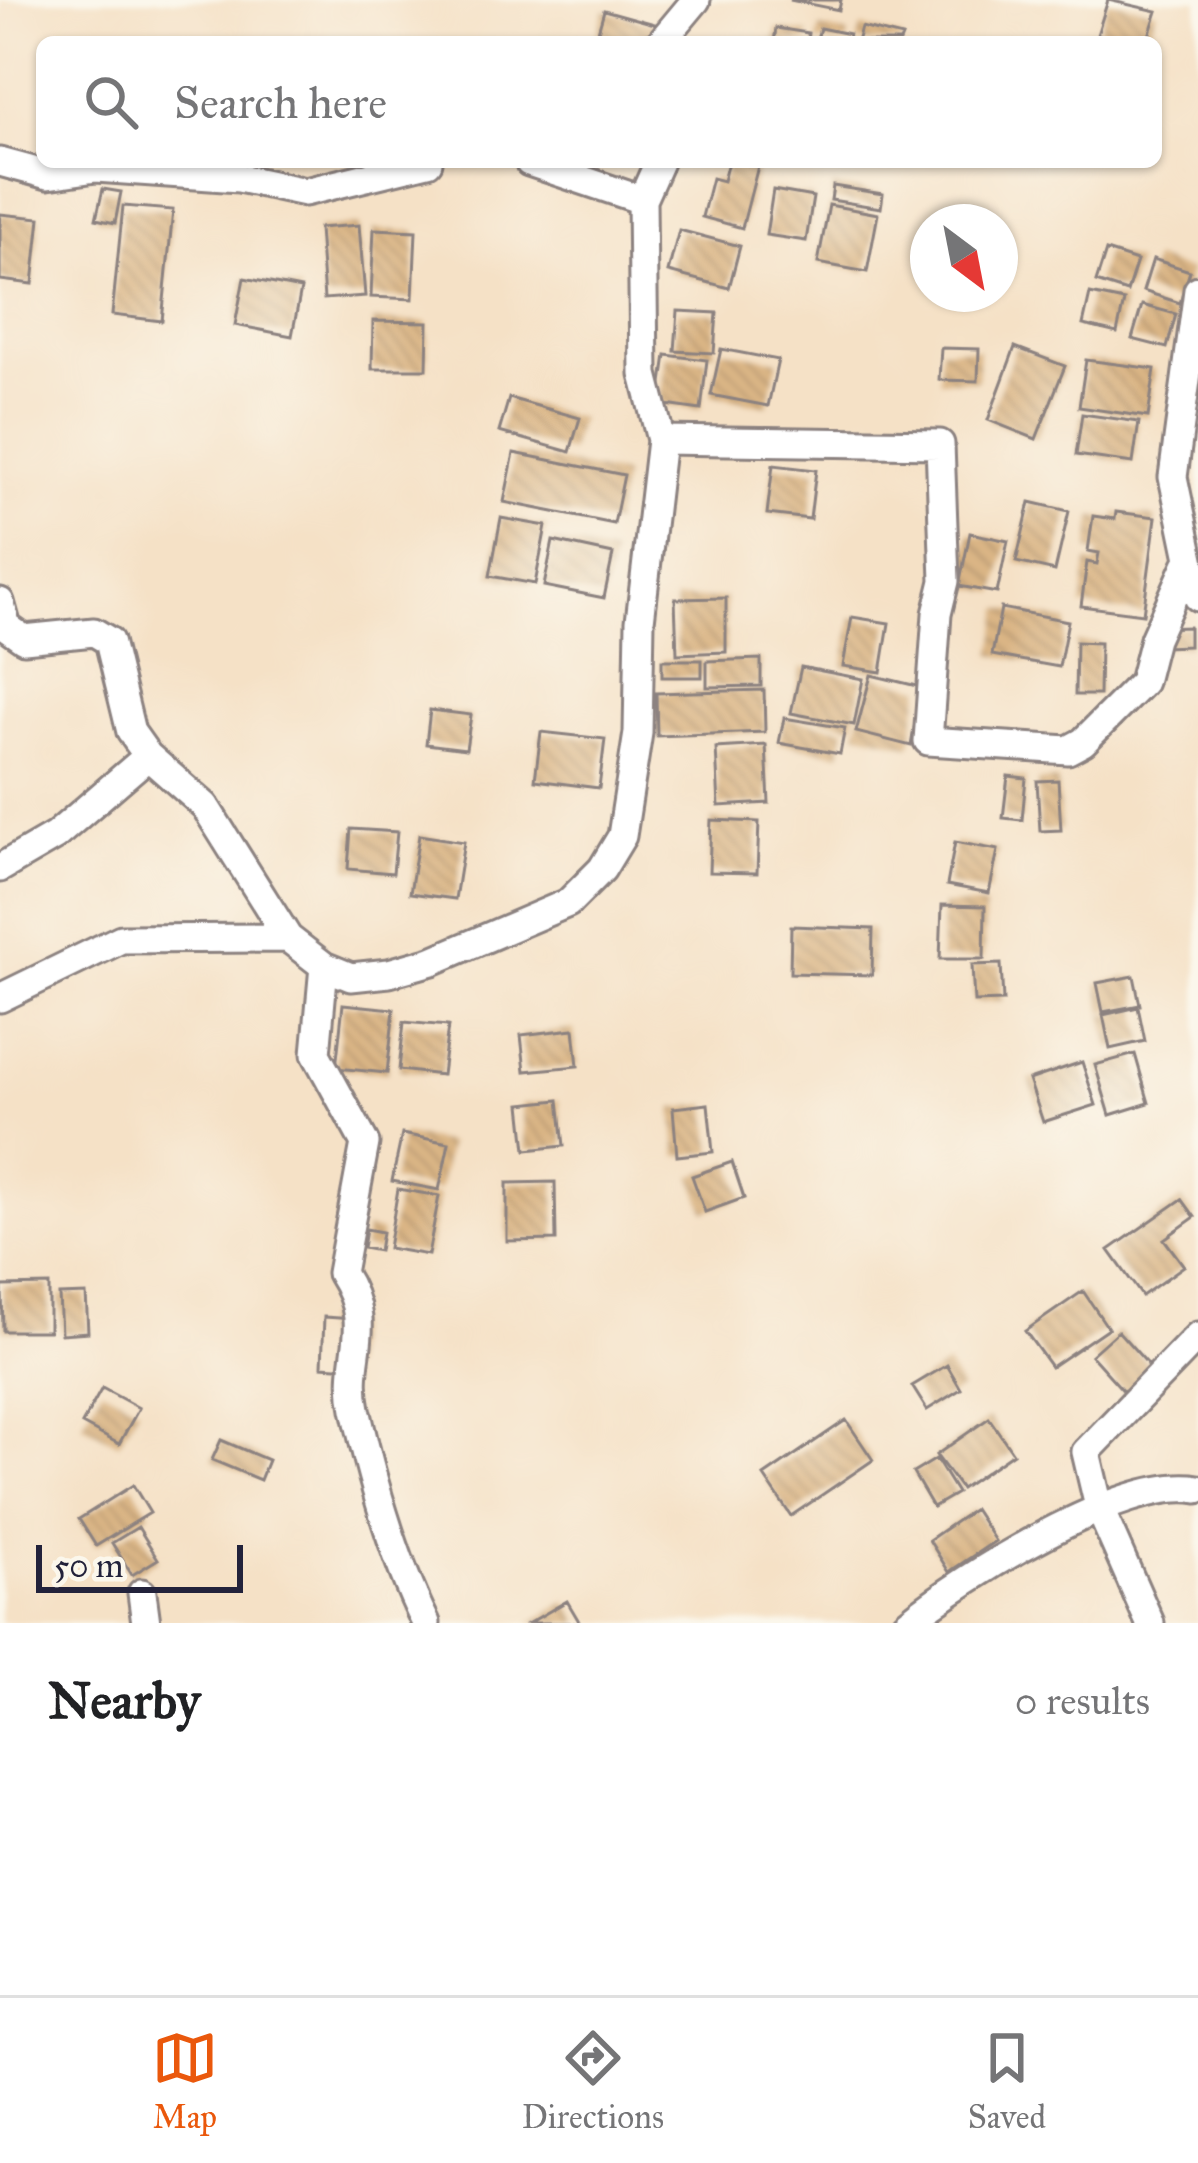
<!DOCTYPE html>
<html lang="en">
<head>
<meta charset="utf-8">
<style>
	:root { --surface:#fff; --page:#f2f2f2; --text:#202124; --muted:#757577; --line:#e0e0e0; --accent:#ea580c }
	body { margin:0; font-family:"IM FELL Great Primer",serif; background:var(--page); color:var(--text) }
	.compass { position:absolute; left:910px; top:204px; width:108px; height:108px; border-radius:50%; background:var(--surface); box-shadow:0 3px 9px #0004; rotate:148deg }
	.scale { position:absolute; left:36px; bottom:30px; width:207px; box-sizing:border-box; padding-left:12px; border:6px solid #22223b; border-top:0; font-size:33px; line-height:42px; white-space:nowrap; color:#22223b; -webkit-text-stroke:9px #fbf7ec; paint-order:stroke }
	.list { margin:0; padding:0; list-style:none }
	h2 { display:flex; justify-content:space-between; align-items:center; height:156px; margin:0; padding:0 48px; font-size:51px }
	h2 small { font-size:39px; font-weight:400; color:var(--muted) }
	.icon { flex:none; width:66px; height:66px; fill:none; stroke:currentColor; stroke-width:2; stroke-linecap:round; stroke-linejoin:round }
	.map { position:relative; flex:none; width:1198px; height:1623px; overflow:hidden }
	.search { position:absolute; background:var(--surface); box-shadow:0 3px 9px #0004; left:36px; right:36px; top:36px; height:132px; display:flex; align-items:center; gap:30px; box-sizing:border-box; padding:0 42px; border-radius:18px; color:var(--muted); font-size:45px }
	.sheet { height:372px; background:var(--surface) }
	nav { display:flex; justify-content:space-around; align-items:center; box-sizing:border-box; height:168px; border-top:3px solid var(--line); background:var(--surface); font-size:33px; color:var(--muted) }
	nav a { display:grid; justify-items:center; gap:6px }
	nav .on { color:var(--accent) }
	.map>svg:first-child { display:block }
	.building { fill:url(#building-back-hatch) }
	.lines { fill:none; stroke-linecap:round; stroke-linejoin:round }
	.minor-casing { stroke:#8c8280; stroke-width:33 }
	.minor { stroke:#fff; stroke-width:27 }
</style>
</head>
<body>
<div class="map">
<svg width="1198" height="1623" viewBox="0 0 1198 1623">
	<defs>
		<pattern id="building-back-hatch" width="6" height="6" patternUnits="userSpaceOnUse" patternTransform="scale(3)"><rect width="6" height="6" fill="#dab585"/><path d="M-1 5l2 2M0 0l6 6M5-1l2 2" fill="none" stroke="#bb9b74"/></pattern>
	</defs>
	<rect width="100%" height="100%" fill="#fbf7ec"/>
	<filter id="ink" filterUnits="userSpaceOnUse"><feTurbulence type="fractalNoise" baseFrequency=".00833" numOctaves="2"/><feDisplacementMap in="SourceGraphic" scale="24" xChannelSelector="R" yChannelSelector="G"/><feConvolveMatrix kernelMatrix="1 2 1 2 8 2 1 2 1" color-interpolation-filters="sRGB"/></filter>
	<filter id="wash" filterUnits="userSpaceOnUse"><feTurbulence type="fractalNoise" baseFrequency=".004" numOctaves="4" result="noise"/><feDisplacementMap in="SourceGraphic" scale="48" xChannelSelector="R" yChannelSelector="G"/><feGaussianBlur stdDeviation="2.7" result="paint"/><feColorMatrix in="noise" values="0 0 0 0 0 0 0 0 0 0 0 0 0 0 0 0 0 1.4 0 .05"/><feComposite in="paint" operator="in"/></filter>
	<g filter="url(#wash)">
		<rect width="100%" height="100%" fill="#f5e1c6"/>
		<g id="blocks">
			<path class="building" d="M790,0H841L839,10Z
				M1108,0L1157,11L1147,42L1097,35Z
				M604,10L662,26L657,42H595Z
				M861,27L902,37L900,42H857Z
				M776,28L808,33L807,42H774Z
				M820,28L849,34L847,42H816Z
				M728,162L758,166L742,228L702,217L712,178L723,181Z
				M833,186L883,194L881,208L831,200Z
				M103,189L121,192L115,223L96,219Z
				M773,190L813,197L806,241L766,235Z
				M829,205L878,214L867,272L818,263Z
				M123,206L173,210L162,321L112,315Z
				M0,214L40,218L33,284L0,280Z
				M359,225L365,296L324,299L319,228Z
				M374,229L416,231L413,299L371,297Z
				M679,230L740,246L729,288L668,272Z
				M1106,251L1137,261L1127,292L1096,282Z
				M1153,259L1190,271L1180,303L1143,291Z
				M244,278L301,289L292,336L235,325Z
				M1090,294L1124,301L1117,333L1083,325Z
				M1142,305L1176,314L1167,348L1132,339Z
				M678,311L717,313L714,353L675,351Z
				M373,321L428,322L427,369H372Z
				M1015,347L1065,366L1036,439L988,420Z
				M941,348L979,349L978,381L939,380Z
				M721,349L778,360L768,406L711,395Z
				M666,355L707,360L701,410L659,404Z
				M1086,360L1155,369L1148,417L1079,407Z
				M509,398L580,418L570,452L499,432Z
				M1082,414L1139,422L1133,463L1076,455Z
				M514,453L624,475L614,524L504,502Z
				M773,465L816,470L810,519L767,514Z
				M1030,502L1069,511L1055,571L1016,562Z
				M1116,512L1156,517L1143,614L1081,606L1087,562L1097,564L1099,553L1088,551L1093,516L1115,519Z
				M501,518L546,526L535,584L490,576Z
				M970,533L1008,541L997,593L959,586Z
				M553,541L613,554L604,598L544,586Z
				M726,598V652L677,654L675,599Z
				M1001,608L1068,621L1059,667L992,655Z
				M852,617L889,623L881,672L843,666Z
				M1189,627V646L1162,647V628Z
				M1076,642L1100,643L1099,695H1075Z
				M761,659V686L707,687V661Z
				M662,660H702V677H662Z
				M801,667L863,679L854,725L791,713Z
				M871,675L921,687L911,746L856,732Z
				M764,690L765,732L657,736L656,693Z
				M430,710L471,715L466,749L426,744Z
				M784,718L845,728L840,754L779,743Z
				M541,732L605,739L599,788L535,780Z
				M766,745L769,803L719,806L716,748Z
				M1008,776L1026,778L1022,820L1003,818Z
				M1058,780L1061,830L1040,831L1037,781Z
				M711,820L759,822L757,873L709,872Z
				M351,829L397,832L393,873L348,869Z
				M419,835L464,842L455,899L410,893Z
				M955,842L998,850L989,893L947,885Z
				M942,905L985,906L984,959H940Z
				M791,926L873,929L872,975L790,973Z
				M1001,964L1003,1001L974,1002L972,965Z
				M1134,976L1140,1005L1103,1012L1097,983Z
				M343,1004L394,1009L387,1073L336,1068Z
				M1138,1007L1145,1041L1110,1049L1103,1015Z
				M404,1022L448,1026L442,1075L399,1070Z
				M574,1029L578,1066L525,1071L521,1035Z
				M1135,1054L1149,1103L1110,1115L1095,1065Z
				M1082,1062L1096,1105L1043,1122L1029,1080Z
				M559,1100L564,1146L526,1150L521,1104Z
				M708,1104L713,1152L677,1156L673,1108Z
				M402,1134L449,1143L439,1190L392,1181Z
				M732,1162L744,1198L705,1212L692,1176Z
				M555,1182L556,1240L507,1241V1183Z
				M398,1189L439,1196L428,1255L388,1248Z
				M1182,1199L1195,1217L1164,1239L1184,1266L1142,1296L1109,1250Z
				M366,1229L382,1232L379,1251L363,1248Z
				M49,1285V1331H3L2,1286Z
				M1083,1291L1108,1328L1051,1367L1025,1331Z
				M86,1294L88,1332L61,1334L59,1295Z
				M324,1317L354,1319L351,1368L322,1366Z
				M1118,1331L1154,1371L1127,1395L1091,1355Z
				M947,1365L961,1389L927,1410L912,1386Z
				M102,1388L139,1408L119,1444L82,1424Z
				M989,1418L1013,1453L961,1489L936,1455Z
				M846,1420L873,1460L791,1516L764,1476Z
				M221,1440L268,1460L260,1480L212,1460Z
				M936,1459L957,1493L933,1507L913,1473Z
				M133,1485L150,1513L96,1546L79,1519Z
				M974,1509L995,1541L949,1572L929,1540Z
				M138,1527L158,1559L132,1575L112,1543Z
				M567,1601L580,1623H529Z"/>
		</g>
	</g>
	<g filter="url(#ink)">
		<use href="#blocks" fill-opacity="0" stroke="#8c8280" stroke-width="3"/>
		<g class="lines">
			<g class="minor-casing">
				<path id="minor" d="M661,42L696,0
					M0,162L48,175L96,168L239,178L305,192L428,162
					M529,162L642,200L659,162
					M1198,290L1173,477L1198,597
					M661,440L940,444L945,581L937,614L928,741L1068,750L1083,742L1143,682L1154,639L1187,565
					M0,602L7,627L24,639L94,632L109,641L131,732L148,756L205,806L288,938L324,966L351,977L389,973L432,961L568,903L602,869L622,836L638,733L640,621L661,440L644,374L642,200
					M0,868L55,836L148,756
					M324,966L316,1054L365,1143L341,1273C377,1329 344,1354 356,1409C372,1481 393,1557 426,1623
					M0,998L121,939L288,938
					M142,1593L146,1623
					M907,1623C965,1576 1125,1476 1198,1489
					M1150,1623L1099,1507L1086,1452L1198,1336"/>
			</g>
			<use href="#minor" class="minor"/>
		</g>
	</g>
</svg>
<svg class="compass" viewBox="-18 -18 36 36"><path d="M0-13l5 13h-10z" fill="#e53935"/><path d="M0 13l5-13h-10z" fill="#757577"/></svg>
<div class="scale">50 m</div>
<div class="search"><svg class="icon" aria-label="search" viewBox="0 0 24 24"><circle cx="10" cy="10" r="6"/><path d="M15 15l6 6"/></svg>Search here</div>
</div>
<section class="sheet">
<h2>Nearby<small>0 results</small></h2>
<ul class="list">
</ul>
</section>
<nav>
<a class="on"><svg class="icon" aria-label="map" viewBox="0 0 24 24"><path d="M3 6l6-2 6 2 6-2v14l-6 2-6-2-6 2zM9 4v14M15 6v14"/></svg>Map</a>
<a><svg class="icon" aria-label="directions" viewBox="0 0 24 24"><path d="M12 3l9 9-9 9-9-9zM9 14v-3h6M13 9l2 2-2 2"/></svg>Directions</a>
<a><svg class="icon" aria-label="saved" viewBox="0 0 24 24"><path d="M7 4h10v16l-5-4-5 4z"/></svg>Saved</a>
</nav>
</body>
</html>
